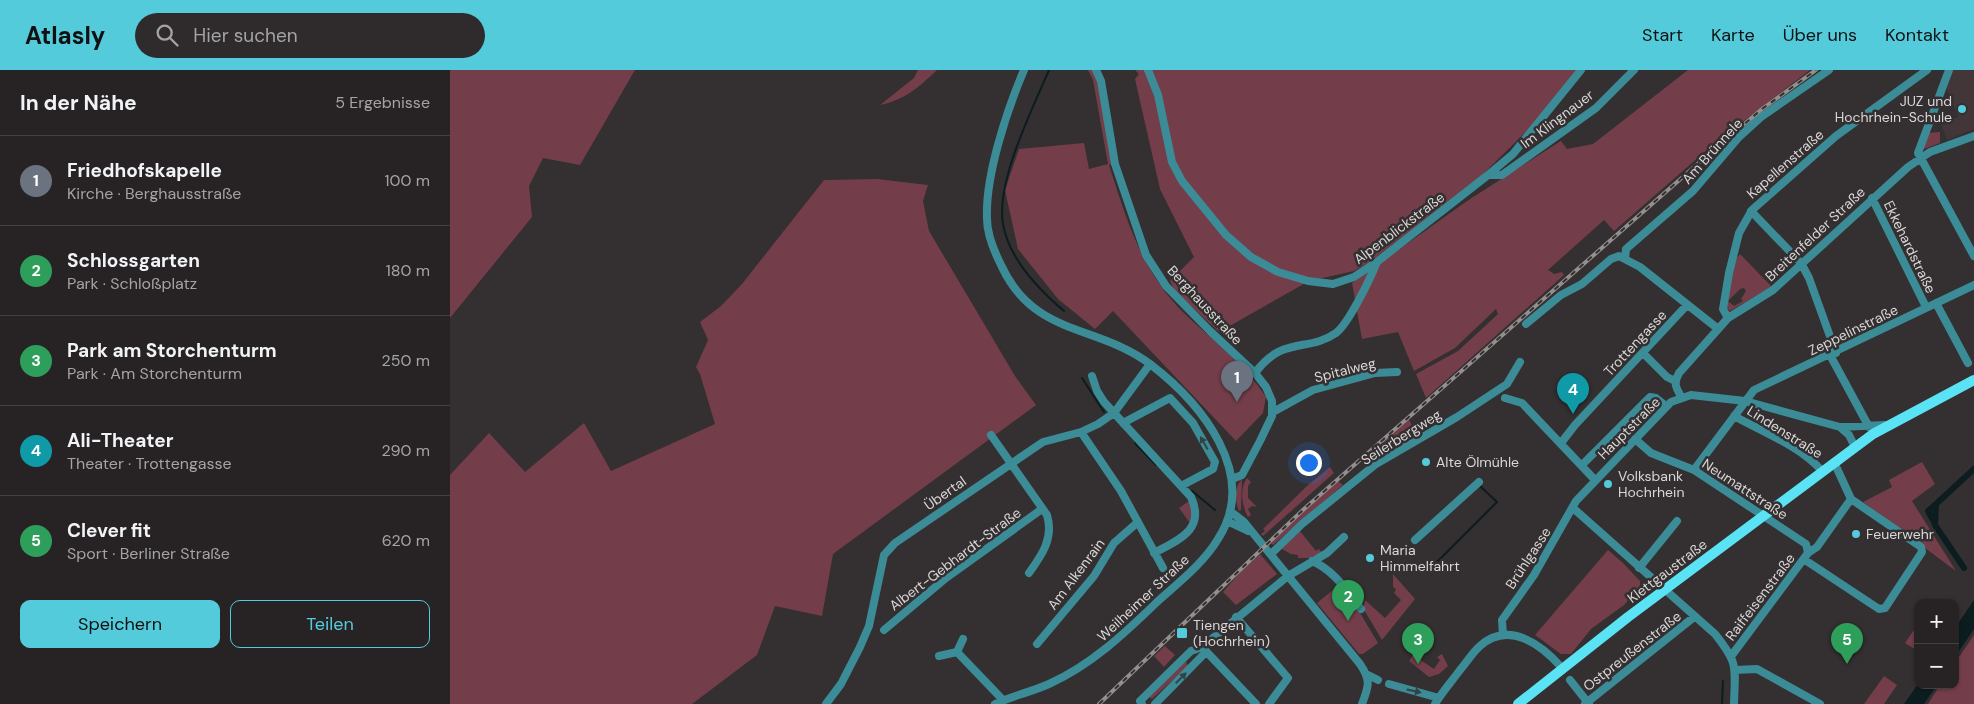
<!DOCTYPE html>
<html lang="de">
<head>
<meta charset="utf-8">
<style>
	:root { --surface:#272324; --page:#2f2b2c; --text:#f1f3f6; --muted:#a4a4a6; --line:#434041; --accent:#53cbdb }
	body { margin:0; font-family:"DM Sans",sans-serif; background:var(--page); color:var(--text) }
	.controls { position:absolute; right:15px; bottom:15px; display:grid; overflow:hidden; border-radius:10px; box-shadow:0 1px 4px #0004 }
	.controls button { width:45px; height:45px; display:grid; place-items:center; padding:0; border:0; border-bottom:1px solid var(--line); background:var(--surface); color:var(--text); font:25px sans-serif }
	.you { position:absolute; left:858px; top:392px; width:18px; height:18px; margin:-12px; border:4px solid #fff; border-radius:50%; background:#1a73e8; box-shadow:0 0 0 8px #1a73e833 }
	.badge { display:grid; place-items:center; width:32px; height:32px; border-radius:50%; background:var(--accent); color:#fff; font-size:16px; font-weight:700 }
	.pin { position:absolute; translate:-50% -41px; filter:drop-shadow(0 1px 2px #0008) }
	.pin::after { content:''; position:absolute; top:26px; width:18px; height:15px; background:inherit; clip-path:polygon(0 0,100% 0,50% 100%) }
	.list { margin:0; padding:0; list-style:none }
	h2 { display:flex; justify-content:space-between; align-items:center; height:65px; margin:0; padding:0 20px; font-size:21px }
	h2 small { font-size:16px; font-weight:400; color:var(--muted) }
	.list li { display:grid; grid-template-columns:32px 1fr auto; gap:15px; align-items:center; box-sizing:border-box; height:90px; padding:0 20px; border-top:1px solid var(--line) }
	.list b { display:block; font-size:19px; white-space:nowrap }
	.list p { margin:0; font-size:16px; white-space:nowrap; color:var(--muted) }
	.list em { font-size:16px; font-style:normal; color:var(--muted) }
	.actions { display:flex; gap:10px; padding:15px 20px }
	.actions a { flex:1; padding:11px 0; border:1px solid var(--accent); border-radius:10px; text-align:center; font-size:18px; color:var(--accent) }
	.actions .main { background:var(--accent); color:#111 }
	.icon { flex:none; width:28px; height:28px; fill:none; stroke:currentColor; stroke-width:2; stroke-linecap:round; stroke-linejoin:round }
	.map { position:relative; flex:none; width:1524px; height:634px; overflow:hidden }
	header { display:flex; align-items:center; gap:30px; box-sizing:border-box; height:70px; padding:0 25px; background:var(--accent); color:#111 }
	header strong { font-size:24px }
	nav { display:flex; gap:28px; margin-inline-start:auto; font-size:18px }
	.search { width:350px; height:45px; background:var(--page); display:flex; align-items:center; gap:12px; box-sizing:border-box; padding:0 18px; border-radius:28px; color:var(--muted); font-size:19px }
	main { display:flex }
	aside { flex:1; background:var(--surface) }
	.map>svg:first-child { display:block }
	.built { fill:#423638 }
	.green { fill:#733e4a; fill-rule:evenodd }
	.water { fill:#0c1d1f }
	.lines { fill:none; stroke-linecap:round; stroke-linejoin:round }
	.stream { stroke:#0c1d1f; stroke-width:2 }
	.canal { stroke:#0c1d1f; stroke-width:6 }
	.minor { stroke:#3b8c97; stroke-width:8 }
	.major { stroke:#5ae3f5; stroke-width:10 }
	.rail-casing { stroke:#938f8f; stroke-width:4 }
	.rail { stroke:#342f30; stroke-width:2; stroke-dasharray:5.5; stroke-linecap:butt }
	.oneway { fill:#354245 }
	.poi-dot { fill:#53cbdb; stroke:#342f30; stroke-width:2 }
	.labels { text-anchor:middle; stroke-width:5; stroke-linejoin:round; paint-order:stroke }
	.poi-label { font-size:14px; fill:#dad7d7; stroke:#342f30; text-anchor:start }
	.street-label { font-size:14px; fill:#dad7d7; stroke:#342f30 }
</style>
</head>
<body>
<header>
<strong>Atlasly</strong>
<div class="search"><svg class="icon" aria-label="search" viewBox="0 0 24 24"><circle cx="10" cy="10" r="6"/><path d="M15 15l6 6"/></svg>Hier suchen</div>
<nav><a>Start</a><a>Karte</a><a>Über uns</a><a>Kontakt</a></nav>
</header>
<main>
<aside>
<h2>In der Nähe<small>5 Ergebnisse</small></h2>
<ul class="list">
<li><span class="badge" style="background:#6b7280">1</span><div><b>Friedhofskapelle</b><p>Kirche · Berghausstraße</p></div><em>100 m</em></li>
<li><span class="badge" style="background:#2e9e5b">2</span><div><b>Schlossgarten</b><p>Park · Schloßplatz</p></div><em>180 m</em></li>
<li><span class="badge" style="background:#2e9e5b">3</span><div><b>Park am Storchenturm</b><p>Park · Am Storchenturm</p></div><em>250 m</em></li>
<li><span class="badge" style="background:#0f9aa8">4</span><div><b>Ali-Theater</b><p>Theater · Trottengasse</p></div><em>290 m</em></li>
<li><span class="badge" style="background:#2e9e5b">5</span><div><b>Clever fit</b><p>Sport · Berliner Straße</p></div><em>620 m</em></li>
</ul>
<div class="actions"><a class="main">Speichern</a><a>Teilen</a></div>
</aside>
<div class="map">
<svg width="1524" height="634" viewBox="0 0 1524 634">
	<rect width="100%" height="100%" fill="#342f30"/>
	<path class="built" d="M1503,0H1524V59L1497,70L1491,54L1508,47L1496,17Z"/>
	<path class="green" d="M0,0H185L130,95L93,88L79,116L82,147L0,248Z
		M468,0H487C469,17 455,30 430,35L464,8Z
		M638,0H643L648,12L663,94L659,95C677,150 691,201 734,243C762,270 794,293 816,327L813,343L786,371L663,241L645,259L608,229L568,179L555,120L569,79L634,73L639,99L658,94L643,10Z
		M685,0H1128L1084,54L1031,106L921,191L904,201L859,211L769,262L725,221L720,211L744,187L710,119L685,9L689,4Z
		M1238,0H1360L1266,72L1164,161L1154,150L1098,200L1104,204L1112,202L1114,205L976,328L966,304L1008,281L1048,244L1046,239L1005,278L964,301L948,262L912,269L902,213L1017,131L1111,71L1117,79L1143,74Z
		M1490,62V73L1474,79L1477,63Z
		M427,109L478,115L473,131L479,161L565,306L586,335L383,484L372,546L325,536L307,585L242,634H0V405L39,363L75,402L134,353L161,401L265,354L250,304L246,297L258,270L250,252L271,236L292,214L374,110Z
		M1290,184L1322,217L1280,241L1275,236L1284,191ZM1294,218L1296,221L1291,229L1293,231L1284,236L1278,231L1290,219Z
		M958,348L967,364L928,388L925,381Z
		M1472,392L1485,414L1462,431L1506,501L1413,432L1442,417L1439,410Z
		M880,397L884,403L813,466L811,464L815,461L813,459L858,415Z
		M797,408L801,412L798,416V428L807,437L802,436L798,439L801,445L798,447C792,436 789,419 797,408Z
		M792,409L791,440L789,441C785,431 784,417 792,409Z
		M888,411L893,415L823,475L819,471Z
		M739,431L742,439L740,453L729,438Z
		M850,461L866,481L869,479L872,483L859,488H848V485L841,484L830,478Z
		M1158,480L1173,493L1190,511V517L1174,535L1141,559L1121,584H1111L1085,565Z
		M810,484L827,504L786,535L773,522L792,500Z
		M943,504L965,529L932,570L913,538L915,530L935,548L951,530L944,523L946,519L943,517Z
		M889,515L907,538L928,573L913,584H909L867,533Z
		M1468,554V581L1455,573Z
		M1524,565V634H1478L1490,615H1505V593Z
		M715,576L725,585L714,597L704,586Z
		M992,584L998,596L989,604L979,607L959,591L963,585L984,599L990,590L987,587Z
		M736,591L738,596L702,629L699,627Z
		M1434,606L1447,615L1434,634H1414Z"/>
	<path class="water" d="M1524,530V559L1505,587V558Z
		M1468,614L1487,615L1474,634H1454Z"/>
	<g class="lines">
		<path class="stream" d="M599,0C582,40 546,111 553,154C559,189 588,219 614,241
			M632,308L654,342
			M685,373L706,395
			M742,421L765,440
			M981,498L1047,432L1030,416
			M1272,634L1273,611"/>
		<path class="canal" d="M1485,454L1478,441L1486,434
			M1514,498L1485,455L1486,434L1524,399"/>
		<path class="minor" d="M646,0L651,11L665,94L696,185L716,216L761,262L805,303L816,317L822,331V346L810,371L792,405L782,409
			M698,0L708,25L722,92L732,111L776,165L801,187L828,202L858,211L883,214L904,207L928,191L1038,105L1063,84L1131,0
			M1499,0L1468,83L1524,186
			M1038,105H1052L1146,38L1184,0
			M1422,128L1476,237
			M1301,141L1351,193L1359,208L1386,283
			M1175,189L1176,179L1243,121L1289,67L1311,47L1379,0
			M1486,233L1518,293
			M1278,248L1273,239L1279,203L1289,163L1302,140L1386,66L1477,0
			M1076,254L1111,225L1132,214L1161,189L1169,186L1190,197L1267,258
			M1193,283L1217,307L1225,311
			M1380,285L1419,357
			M805,303C833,265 857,283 886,263C899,253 920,209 927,192
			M642,306L647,321L654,332L741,427C756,460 728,470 704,483
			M1055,328L1072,333L1145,410
			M1232,328C1226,318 1223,314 1229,303L1278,248L1323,220L1458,97L1480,82L1524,66
			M823,342L863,320L925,303L947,302
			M1284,346C1313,362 1350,376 1372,401
			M673,353L720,328L743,353L765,392L763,399L731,416
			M1390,357L1435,355
			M631,362L671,421L713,498
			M541,365L597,445C604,468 592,485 579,503
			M1185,369L1201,383L1244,400L1356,474L1358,483
			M1111,373L1125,355L1237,235
			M1132,395L1200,327L1206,328L1216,336
			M1244,400L1304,320L1524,215
			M1123,438L1265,564C1289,594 1285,597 1284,634
			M780,441L794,452L910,594C921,610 919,616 912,634
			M777,451L798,461
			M965,470L1029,412
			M821,484L852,454L926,394L1007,347L1057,314L1070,292
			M1355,490L1429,539L1435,538L1472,482L1471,477L1401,429L1384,392
			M862,491C885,501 896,520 911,539
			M1189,498L1227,451
			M786,547L838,608L819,634
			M434,560L496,508L592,439
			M1053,565L1052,550L1084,505L1126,431L1221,332L1241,325L1295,331L1390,357L1399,365L1405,377
			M513,569L507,582L553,630
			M587,574L644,506L664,473L688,452
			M752,577L806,634
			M1282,585L1358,483L1367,477L1401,429
			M489,586L507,582
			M1285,600L1307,599L1370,634
			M918,605L928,610
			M1120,610L1139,634
			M939,614L989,628
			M376,634L391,614L410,577L419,556L434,485L445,473L593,372L631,362L648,354L664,343L700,294
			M545,634C562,626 581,622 599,614C641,595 674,564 707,532C728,513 753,494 768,469C810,404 751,333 700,294C647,254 584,267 551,195C544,181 537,164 537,149C535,106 557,40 574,0
			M692,634L690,631L741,581L752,577L838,506L877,483L894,467
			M705,634L756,582
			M985,634C992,622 1002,611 1010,600C1017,592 1022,583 1030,576C1059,550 1092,575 1112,598
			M1135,634L1244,547"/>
		<path class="major" d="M1068,634L1178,547L1423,364L1524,310"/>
		<g class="rail-casing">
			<path id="rail" d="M649,634L854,439L1267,77L1312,39L1366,0"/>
		</g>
		<use href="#rail" class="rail"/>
	</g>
	<defs><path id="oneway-solid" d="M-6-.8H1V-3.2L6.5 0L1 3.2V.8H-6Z" transform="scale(1.25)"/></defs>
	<g class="oneway">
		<use href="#oneway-solid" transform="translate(754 373) rotate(-120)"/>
		<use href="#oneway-solid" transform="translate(731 608) rotate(-45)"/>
		<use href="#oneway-solid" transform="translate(964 621) rotate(12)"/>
	</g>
	<g class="poi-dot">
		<circle cx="1512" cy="39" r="5"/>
		<circle cx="976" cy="392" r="5"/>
		<circle cx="1158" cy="414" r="5"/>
		<circle cx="1406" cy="464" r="5"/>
		<circle cx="920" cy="488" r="5"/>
		<rect x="726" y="557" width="12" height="12" rx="2.5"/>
	</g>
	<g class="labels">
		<g class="poi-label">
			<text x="1502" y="36" text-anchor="end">JUZ und<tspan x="1502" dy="16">Hochrhein-Schule</tspan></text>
			<text x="986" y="397">Alte Ölmühle</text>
			<text x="1168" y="411">Volksbank<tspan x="1168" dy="16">Hochrhein</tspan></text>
			<text x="1416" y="469">Feuerwehr</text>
			<text x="930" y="485">Maria<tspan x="930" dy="16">Himmelfahrt</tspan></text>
			<text x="743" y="560">Tiengen<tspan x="743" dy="16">(Hochrhein)</tspan></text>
		</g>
		<g class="street-label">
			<text transform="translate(1107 49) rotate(-37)" y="5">Im Klingnauer</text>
			<text transform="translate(1262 81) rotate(-48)" y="5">Am Brünnele</text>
			<text transform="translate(1335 94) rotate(-41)" y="5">Kapellenstraße</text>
			<text transform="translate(949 158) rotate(-37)" y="5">Alpenblickstraße</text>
			<text transform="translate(1365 164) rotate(-43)" y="5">Breitenfelder Straße</text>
			<text transform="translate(1460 177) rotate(64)" y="5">Ekkehardstraße</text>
			<text transform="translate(755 235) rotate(47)" y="5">Berghausstraße</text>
			<text transform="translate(1403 260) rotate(-26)" y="5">Zeppelinstraße</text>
			<text transform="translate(1185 273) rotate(-47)" y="5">Trottengasse</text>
			<text transform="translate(895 300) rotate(-14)" y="5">Spitalweg</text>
			<text transform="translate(1179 358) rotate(-45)" y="5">Hauptstraße</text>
			<text transform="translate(1335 362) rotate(32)" y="5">Lindenstraße</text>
			<text transform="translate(951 367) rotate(-32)" y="5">Seilerbergweg</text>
			<text transform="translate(1295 419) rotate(33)" y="5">Neumattstraße</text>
			<text transform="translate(495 423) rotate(-35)" y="5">Übertal</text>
			<text transform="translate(1078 488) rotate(-57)" y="5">Brühlgasse</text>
			<text transform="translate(505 489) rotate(-37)" y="5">Albert-Gebhardt-Straße</text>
			<text transform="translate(1217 501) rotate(-37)" y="5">Klettgaustraße</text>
			<text transform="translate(626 504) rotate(-53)" y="5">Am Alkenrain</text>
			<text transform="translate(1310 527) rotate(-53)" y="5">Raiffeisenstraße</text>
			<text transform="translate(693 528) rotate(-43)" y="5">Weilheimer Straße</text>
			<text transform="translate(1182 581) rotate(-38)" y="5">Ostpreußenstraße</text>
		</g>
	</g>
</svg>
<div class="controls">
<button>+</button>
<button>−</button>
</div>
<div class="you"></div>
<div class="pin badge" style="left:787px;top:332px;background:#6b7280">1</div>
<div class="pin badge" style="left:898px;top:551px;background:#2e9e5b">2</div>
<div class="pin badge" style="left:968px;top:594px;background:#2e9e5b">3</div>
<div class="pin badge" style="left:1123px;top:344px;background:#0f9aa8">4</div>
<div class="pin badge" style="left:1397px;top:594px;background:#2e9e5b">5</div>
</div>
</main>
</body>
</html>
